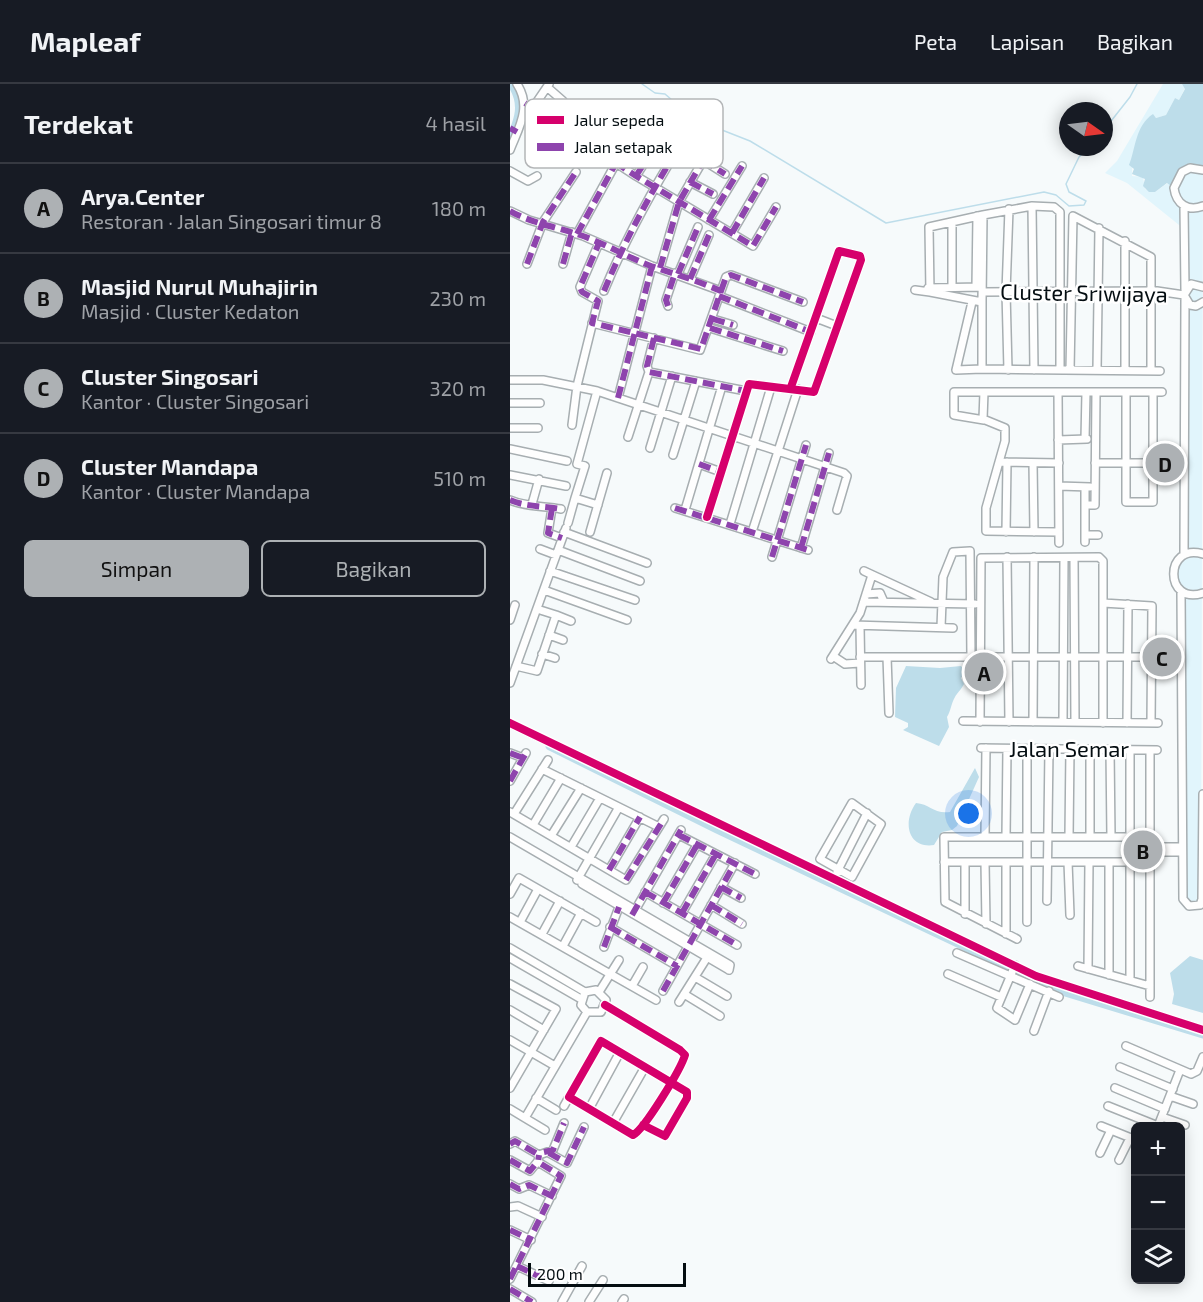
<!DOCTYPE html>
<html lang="id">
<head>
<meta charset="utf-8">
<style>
	:root { --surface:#171b24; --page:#20242c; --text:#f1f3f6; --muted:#9ea1a6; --line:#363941; --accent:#adb1b4 }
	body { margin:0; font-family:"Exo 2",sans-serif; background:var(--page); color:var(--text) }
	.controls { position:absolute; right:18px; bottom:18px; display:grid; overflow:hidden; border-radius:9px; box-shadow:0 3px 15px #0003 }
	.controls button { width:54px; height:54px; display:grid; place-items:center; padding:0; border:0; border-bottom:2px solid var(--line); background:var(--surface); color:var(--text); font:30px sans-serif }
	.compass { position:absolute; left:549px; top:18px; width:54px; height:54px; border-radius:50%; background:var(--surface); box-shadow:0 3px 15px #0003; rotate:104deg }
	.scale { position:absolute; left:18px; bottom:15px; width:158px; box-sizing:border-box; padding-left:6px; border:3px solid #040d11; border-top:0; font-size:16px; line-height:21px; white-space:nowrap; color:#040d11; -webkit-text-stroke:4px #fff; paint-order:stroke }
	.you { position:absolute; left:459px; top:730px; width:21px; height:21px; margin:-15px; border:4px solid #fff; border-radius:50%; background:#1a73e8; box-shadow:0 0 0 9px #1a73e833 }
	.badge { display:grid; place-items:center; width:39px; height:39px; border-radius:50%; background:var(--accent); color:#111; font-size:20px; font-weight:700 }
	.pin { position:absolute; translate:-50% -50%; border:3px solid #fff; box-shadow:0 2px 6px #0006 }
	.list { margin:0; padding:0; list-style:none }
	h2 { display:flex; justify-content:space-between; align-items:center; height:78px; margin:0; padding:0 24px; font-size:26px }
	h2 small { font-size:20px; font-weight:400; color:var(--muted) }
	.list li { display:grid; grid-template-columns:39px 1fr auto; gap:18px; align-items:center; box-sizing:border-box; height:90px; padding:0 24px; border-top:2px solid var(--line) }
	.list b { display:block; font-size:22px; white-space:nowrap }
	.list p { margin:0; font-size:20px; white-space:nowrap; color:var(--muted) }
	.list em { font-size:20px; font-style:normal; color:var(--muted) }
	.actions { display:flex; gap:12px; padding:18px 24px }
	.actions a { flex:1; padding:14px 0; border:2px solid var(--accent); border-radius:9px; text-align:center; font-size:21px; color:var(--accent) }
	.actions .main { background:var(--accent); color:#111 }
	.icon { flex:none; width:33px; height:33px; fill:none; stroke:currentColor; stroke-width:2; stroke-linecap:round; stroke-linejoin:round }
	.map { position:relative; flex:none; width:693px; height:1218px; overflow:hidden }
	header { display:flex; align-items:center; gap:36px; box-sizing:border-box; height:84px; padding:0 30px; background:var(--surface); border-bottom:2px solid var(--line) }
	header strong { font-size:28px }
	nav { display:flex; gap:33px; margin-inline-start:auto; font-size:21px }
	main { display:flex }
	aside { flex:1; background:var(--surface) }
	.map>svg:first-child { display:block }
	.green { fill:#e1f5fc }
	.water { fill:#bdddea }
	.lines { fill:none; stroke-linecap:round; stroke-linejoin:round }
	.stream { stroke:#bdddea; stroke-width:1.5 }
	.river { stroke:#bdddea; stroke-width:9 }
	.minor-casing { stroke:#a7aeb1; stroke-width:10 }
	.minor { stroke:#fefefe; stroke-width:7 }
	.quiet { stroke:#8e44ad; stroke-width:6; stroke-dasharray:12 6; stroke-linecap:butt }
	.cycleway-casing { stroke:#fff; stroke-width:11 }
	.cycleway { stroke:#d6006c; stroke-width:8 }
	.labels { text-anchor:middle; stroke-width:5; stroke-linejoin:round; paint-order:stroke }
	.street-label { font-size:22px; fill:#040d11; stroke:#fff }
	.key { fill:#fff; stroke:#b4b6b8; stroke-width:1.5 }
	.key-label { font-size:16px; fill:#040d11 }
</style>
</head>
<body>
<header>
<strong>Mapleaf</strong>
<nav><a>Peta</a><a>Lapisan</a><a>Bagikan</a></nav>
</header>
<main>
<aside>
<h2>Terdekat<small>4 hasil</small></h2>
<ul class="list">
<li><span class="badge">A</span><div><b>Arya.Center</b><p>Restoran · Jalan Singosari timur 8</p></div><em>180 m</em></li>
<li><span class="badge">B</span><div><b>Masjid Nurul Muhajirin</b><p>Masjid · Cluster Kedaton</p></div><em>230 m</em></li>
<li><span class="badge">C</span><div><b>Cluster Singosari</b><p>Kantor · Cluster Singosari</p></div><em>320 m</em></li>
<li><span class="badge">D</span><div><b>Cluster Mandapa</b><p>Kantor · Cluster Mandapa</p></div><em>510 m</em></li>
</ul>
<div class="actions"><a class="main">Simpan</a><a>Bagikan</a></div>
</aside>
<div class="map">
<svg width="693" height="1218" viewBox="0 0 693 1218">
	<rect width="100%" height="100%" fill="#f6fafb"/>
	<path class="green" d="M653,0H672L675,4L669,16L665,14L656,31L646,34L643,31C626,40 622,75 622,92L633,93L635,105L645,108L676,86H693L691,819L677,821L671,578L665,574L671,570V507L663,492L674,471V145L617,99L595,89L607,77Z
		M0,642L526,892L693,946V950L552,907L511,889L252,766Z"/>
	<path class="water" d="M672,0H693V86H676L664,104L657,99L645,108H639L633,102L635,95L622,90L624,85L619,81C626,64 625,42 643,30L646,34L656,31L665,14L669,16L675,5Z
		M396,582L430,584L451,582L455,588L451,594L454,600C451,606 447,609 445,613C441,620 441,626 437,633L439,643L429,662L393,646L398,643V639L385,633L386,604Z
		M465,684L469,693L447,742L442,746L432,748L424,761C398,765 392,738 406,719C420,720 423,730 440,728Z
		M680,872L693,876V929L662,920L664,910L660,889Z"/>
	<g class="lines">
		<path class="stream" d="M132,0L145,9L155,10L184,35L240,57L376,139L534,108L546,111L559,122L574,121L576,117L559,108L556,100L569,73L581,63
			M594,46L620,13L627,0"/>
		<path class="river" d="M0,56C9,36 15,20 2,0
			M40,662L207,745L511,889L552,907L693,950"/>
		<g class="minor-casing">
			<path id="minor" d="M37,3L53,17
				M15,19L126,92L243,162L266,123
				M22,25L39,0
				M0,66C9,43 22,23 7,0
				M193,76L215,90
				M693,86L680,84L672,88L664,104C666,120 678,128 693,122
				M0,87L18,97L27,92
				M126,92L158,42
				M180,98L203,110
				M522,122L524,286
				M674,122L675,206
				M0,127L19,136L73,152L142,182L211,207L190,266L82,239
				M473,131L472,218L420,208L419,143Z
				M473,131L522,122L544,123L550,128V286
				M199,136L232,82
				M222,149L254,94
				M67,150L106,79
				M17,180L33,138L66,88
				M53,180L62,148
				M150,184L169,118L202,61
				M168,190L188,143
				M180,195L199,151
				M442,203V138
				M466,203L467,132
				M693,203L681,200L674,211L680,221L686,222L693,218
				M418,204L470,203
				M405,206L420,208
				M94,207C117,151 146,99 179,47
				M211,207L216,193L221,191L293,218
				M473,208L647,207L674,211
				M209,212L301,248
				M462,218L446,286L472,285V218
				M158,222L156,216L165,189
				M306,234L327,242
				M203,235L223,241
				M200,244L273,267
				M472,285L650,287
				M498,286L496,208L499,125
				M560,286L563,132L641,173V287
				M587,286L589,144
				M615,286V157
				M139,288L236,307
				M0,296H33L87,307L334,389L337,392L327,426
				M474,308L473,335L495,344V357L489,378
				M548,308L549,459
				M616,308V418H643V308
				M108,314L142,182
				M0,319H30
				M474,336L444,331V308H652
				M62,341L67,302L88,217L72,208L70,203L89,159
				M0,344H28
				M118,353L139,288L137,282L144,254
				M575,355L576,308
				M548,356L577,355
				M140,364L162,292
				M0,365L57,377
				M163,371L186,297
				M523,379L524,448
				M549,379L489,378L476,424V447L549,448
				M585,379H647L674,373
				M647,379L674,385
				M189,380L211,388
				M0,391L56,402
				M549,402L580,403
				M575,403V458
				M65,414L75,382L67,380L87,307
				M0,416C16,423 34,422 51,425
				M22,420L29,395
				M575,421H585L586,308
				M42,424L38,449L52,454
				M165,424L298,466
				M175,426L212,302
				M197,433L239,300L304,308L351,176L350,172L329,167L281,303
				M58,439L65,414L88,421
				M220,440L261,303
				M54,448L137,479
				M80,448L97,389
				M242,448L288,305
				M496,448L497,378
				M575,451H588
				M291,464L319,369
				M30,465L46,471
				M48,466L130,497
				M693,470C654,458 654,522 693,509
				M674,471L675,215
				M262,473L296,361
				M497,473L499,638
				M564,474L565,638
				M40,487L125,516
				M354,487L421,518
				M34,506L117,536
				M671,507L673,815L679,822L690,821
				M356,510L370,509L374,518
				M354,518L465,520
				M593,519L642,522L641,639
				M46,531L61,537
				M0,536L5,521
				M343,541L443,544
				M350,542L351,601
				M431,543L433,493L443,468L460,467L461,573
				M39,551L53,556
				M32,570L45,574
				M323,572L335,580L350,579
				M350,573H665L671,570
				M377,573L379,629
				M321,575L350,529L362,491
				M6,582L27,587L46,531L27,525
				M0,599L56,444
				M453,637L648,639
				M470,638L471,474L589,473L593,477V639
				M523,638L524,473
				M553,638L554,474
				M0,639L526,892L693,946
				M617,639L618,520
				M471,664L647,666
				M517,665V838
				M600,666L601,753
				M0,669L13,674
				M32,685L149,743
				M0,697L16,669
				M342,719L371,740L342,793L310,775Z
				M0,728L116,796L154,735
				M4,730L38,676
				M23,741L51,694
				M169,751L245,790
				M41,752L71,704
				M0,753L220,881L219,886
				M475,753L476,664
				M496,753L497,665
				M559,753L560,665
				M580,753V665
				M620,753V666
				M61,763L90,714
				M640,763H672
				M641,768H672
				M434,778H641
				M455,778V830
				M475,778L476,840
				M558,778L560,831
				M620,778V896
				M99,786L130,733
				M327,788L357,729
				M67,796L109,723
				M72,800L219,886
				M211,803L231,814
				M135,808L227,861
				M0,810L9,794L86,838
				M537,817L539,665
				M153,819L187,761
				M201,821L232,840
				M690,821L692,815L693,710
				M172,829L206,770
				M123,830L171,746
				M0,833L146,916
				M10,838L28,805
				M100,843L167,882
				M32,850L50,817
				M496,850V778
				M507,855L435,818L434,753H640
				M53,862L71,829
				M94,863L109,823
				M0,864L75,908L86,906L96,916L91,928H77L71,921L75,908
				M447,869L549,913
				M0,874L71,915
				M505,881L487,924L505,936L520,900
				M568,882L640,902
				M578,885L579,778
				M438,890L491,913
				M599,891V778
				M185,893L217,912
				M0,900L46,925L0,1004
				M122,902L133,883
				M153,907L225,779
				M89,908L109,876
				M174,910L210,932
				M640,913V666
				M169,918L198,872
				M95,921L170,966L175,971C171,985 134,1046 123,1051L59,1013L91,957L177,1008V1014L155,1052L133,1041
				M0,926L34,946
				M524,947L539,907
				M0,956L45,982
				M616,962L681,990L687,987L693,973
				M610,983L663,1005
				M605,1004L655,1025
				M660,1012L683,1020
				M26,1014L46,1026
				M54,1022L59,1013
				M598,1022L648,1042
				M0,1025L15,1034
				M79,1025L110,968
				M652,1033L675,1041
				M103,1039L135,983
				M591,1042L626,1056
				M648,1042L670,986
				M35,1046L15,1034L77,928
				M0,1060L5,1057L29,1071
				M39,1069L57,1079L74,1043
				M590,1069L601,1046
				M29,1071L43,1066L54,1039
				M0,1076L20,1087L28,1077
				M609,1076L620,1054
				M0,1100L9,1105L19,1101L42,1112
				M0,1123L8,1122L32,1133
				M0,1146L21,1156
				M7,1182L39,1197
				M0,1195L51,1092L28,1078L29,1071
				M0,1205L22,1218
				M52,1218L72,1182
				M79,1218L93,1196
				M112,1218L114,1215"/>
		</g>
		<use href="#minor" class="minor"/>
		<path class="quiet" d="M15,19L126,92L243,162L266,123
			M0,44L7,48
			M193,76L215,90
			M126,92L158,42
			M180,98L203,110
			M0,127C21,139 47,143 70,151C94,159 117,173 141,182C165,190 188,197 211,207L191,265L82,239L88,217L72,208L70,203L89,159
			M199,136L232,82
			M222,149L254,94
			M67,150L106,79
			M17,180L33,138L66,88
			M53,180L62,148
			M150,184L169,118L202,61
			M168,190L188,143
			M180,195L199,151
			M94,207C117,151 146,99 179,47
			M211,207L216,193L221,191L293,218
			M209,212L301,248
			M158,222L156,216L165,189
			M203,235L223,241
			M200,244L273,267
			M144,254L137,282L139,288L236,307L238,302
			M108,314L142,182
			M189,380L211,388
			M0,416C16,423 34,422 51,425
			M42,424L38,449L52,454
			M165,424L298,466
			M291,464L319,369
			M262,473L296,361
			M0,669L13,674
			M0,697L16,669
			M169,751L245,790
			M99,786L130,733
			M116,796L154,735
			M211,803L231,814
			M135,808L227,861
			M153,819L187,761
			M201,821L232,840
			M172,829L206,770
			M122,831L171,746
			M100,843L167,882
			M94,863L109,823
			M153,907L225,779
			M0,1060L5,1057L29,1071
			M34,1068L43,1066L54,1039
			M39,1069L57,1079L74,1043
			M0,1076L20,1087L28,1077
			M0,1100L9,1105L19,1101L42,1112
			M0,1146L21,1156
			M7,1182L39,1197
			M0,1195L51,1092L28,1078L29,1071
			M0,1205L22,1218"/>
		<g class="cycleway-casing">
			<path id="cycleway" d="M197,433L239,300L304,308L351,176L350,172L329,167L281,303
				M0,639L526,892L693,946
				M95,921L170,966L175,971C171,985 134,1046 123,1051L59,1013L91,957L177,1008V1014L155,1052L133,1041"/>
		</g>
		<use href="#cycleway" class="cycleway"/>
	</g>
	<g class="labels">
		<g class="street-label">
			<text transform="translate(574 209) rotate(1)" y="8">Cluster Sriwijaya</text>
			<text x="559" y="673">Jalan Semar</text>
		</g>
	</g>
	<rect x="15" y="15" width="198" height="69" rx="9" class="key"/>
	<rect x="27" y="32" width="27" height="8" fill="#d6006c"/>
	<rect x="27" y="59" width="27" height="8" fill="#8e44ad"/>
	<g class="key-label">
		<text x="64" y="42">Jalur sepeda</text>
		<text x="64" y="69">Jalan setapak</text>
	</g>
</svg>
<div class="controls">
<button>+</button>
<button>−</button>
<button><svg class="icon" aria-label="layers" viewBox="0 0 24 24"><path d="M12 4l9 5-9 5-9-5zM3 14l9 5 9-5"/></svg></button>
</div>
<svg class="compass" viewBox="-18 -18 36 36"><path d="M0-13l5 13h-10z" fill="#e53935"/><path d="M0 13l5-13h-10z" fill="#9ea1a6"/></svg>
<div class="scale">200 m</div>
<div class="you"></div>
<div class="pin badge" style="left:474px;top:588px">A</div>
<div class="pin badge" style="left:633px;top:766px">B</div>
<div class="pin badge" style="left:652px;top:573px">C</div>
<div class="pin badge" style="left:655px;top:379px">D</div>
</div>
</main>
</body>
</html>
